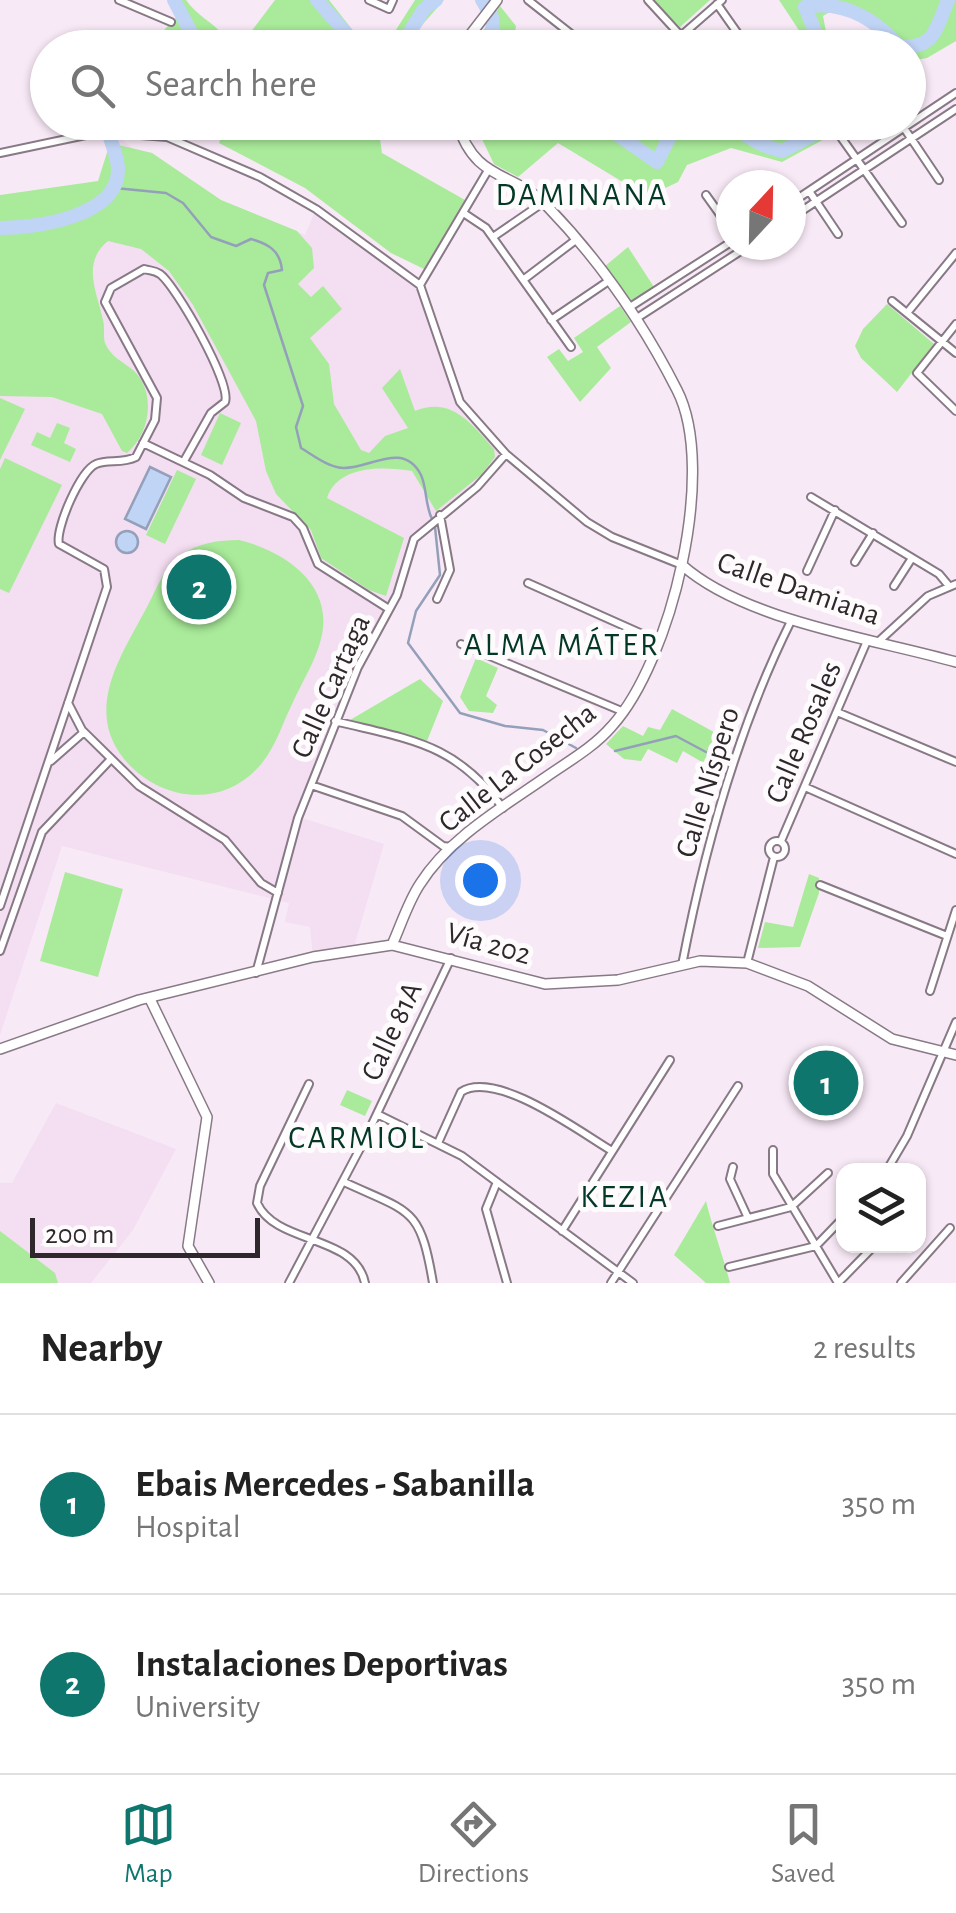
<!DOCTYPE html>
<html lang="en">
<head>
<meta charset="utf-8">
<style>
	:root { --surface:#fff; --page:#f2f2f2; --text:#222; --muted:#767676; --line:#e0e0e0; --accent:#0f766e }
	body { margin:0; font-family:"Alegreya Sans",sans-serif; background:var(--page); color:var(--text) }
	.controls { position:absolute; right:30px; bottom:30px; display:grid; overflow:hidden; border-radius:20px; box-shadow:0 2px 8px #0004 }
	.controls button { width:90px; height:90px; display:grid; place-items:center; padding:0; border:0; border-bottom:2px solid var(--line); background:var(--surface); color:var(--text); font:50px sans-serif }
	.compass { position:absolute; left:716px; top:170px; width:90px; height:90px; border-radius:50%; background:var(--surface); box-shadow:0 2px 8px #0004; rotate:22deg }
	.scale { position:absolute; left:30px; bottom:25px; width:230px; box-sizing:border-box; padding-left:10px; border:5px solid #2e282d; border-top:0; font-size:28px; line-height:35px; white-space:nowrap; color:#2e282d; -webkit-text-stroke:8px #fefbfd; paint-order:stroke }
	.you { position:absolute; left:480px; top:880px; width:35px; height:35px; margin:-25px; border:8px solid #fff; border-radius:50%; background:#1a73e8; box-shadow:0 0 0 15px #1a73e833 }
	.badge { display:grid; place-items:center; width:65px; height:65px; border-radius:50%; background:var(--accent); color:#fff; font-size:32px; font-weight:700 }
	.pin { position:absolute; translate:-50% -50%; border:5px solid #fff; box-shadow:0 2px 10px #0006 }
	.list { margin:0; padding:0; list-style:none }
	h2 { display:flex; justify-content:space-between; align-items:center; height:130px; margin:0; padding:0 40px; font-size:42px }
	h2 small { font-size:32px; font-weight:400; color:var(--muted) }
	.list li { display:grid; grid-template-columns:65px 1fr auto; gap:30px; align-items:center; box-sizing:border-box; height:180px; padding:0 40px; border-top:2px solid var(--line) }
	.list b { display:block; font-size:38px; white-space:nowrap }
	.list p { margin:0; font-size:32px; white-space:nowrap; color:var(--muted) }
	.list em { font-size:32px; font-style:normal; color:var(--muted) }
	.icon { flex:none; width:55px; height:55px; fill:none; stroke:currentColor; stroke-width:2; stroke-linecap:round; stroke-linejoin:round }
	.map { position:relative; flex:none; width:956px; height:1283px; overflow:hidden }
	.search { position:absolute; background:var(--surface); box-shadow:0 2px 8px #0004; left:30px; right:30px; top:30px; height:110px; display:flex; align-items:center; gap:25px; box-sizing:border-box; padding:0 35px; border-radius:55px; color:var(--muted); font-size:38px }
	.sheet { height:490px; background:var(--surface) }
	nav { display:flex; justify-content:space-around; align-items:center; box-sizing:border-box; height:140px; border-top:2px solid var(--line); background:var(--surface); font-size:28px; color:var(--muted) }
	nav a { display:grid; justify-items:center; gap:5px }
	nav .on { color:var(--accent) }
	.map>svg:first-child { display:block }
	.built { fill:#f4def1 }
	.green { fill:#a9eb9a }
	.water { fill:#c0d4f5; stroke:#94a0b9; stroke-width:2.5 }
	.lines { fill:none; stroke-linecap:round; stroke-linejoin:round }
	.stream { stroke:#94a0b9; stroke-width:2.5 }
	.river { stroke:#c0d4f5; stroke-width:14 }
	.street-casing { stroke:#877985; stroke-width:10 }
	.secondary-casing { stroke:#877985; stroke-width:12 }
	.street { stroke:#fff; stroke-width:6 }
	.secondary { stroke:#fff; stroke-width:9 }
	.labels { text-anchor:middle; stroke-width:10; stroke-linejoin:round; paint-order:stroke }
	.street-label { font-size:30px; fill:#2e282d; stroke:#fefbfd }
	.neighbourhood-label { font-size:32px; letter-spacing:2.5px; fill:#033727; stroke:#fefbfd }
</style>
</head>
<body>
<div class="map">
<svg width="956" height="1283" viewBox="0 0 956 1283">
	<rect width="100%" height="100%" fill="#f8e9f6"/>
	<path class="built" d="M111,130L132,148L152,153L221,200L305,235L316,209L420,285L460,402L506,454L477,487L414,539L396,596L358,667L299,817L384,844L353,950L313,957L310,927L285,922L289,903L62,846L0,1035V228H40L118,167Z
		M56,1103L176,1149L133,1230L91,1283H0V1183H12Z"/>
	<path class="green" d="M174,0H186C197,16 212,21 224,36L209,47L110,48L163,31L180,14Z
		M275,0H329L362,42L373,47H331L322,34L302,31L297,47H244L247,37Z
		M415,0H444L403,47H385Z
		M653,0H710L680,27Z
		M779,0H956V41L927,58L909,61L908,48L888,47L860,17L833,10L823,16L829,47H810Z
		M500,6L516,26L513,47H481V34Z
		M225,123H266L264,129L283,135L288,123H361L379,132L382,153L465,200L424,269L391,253L305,188L219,143Z
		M483,123V122L833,123L828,137L782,162L731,148L687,165L678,182L661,190L656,202L558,143L518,177L494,164L479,133Z
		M110,143L152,153L221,200L297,231L312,248L314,268L298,284L311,297L323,286L342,309L310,338L329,364L334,404L361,450L369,453L385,436L408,428L382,388L400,369L415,411C451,396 471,423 494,449L495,457L481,475L436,511L412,471C384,466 337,465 327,498L404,538L386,596L369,590L321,558L311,530L276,494L266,471L256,421L193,305L169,271L141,249L108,241C81,263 97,292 103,320C105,327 103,337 105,343C110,356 123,362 133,370C157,392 150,434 127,453L122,451L102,414L52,397L0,396V195L98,181Z
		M628,247L654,287L630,301L604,267Z
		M887,304L934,344L897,392L861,358L855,346L863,329Z
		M620,306L631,322L597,347L611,368L580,402L547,357L559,349L568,361L583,352L574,338Z
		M0,398L25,409L0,460Z
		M220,413L241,423L222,465L201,455Z
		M57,423L70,428L64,443L76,449L70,462L31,445L37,432L50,438Z
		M5,458L62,485L9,593L0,589V469Z
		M177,470L196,479L165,544L146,535Z
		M239,540C285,551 335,585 321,639C316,660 302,682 293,702C283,722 276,746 262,763C225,809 161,803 124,759C83,708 123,653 148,605C157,588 165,566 181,555C199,543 218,540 239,540Z
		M476,658L498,668L486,696L497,705L493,713L469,711L460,697Z
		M420,679L443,701L427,741L350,720Z
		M672,709L732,742L719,772L683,751L677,763L648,749L641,761L624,759L606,744L623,726L643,736L648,727L660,730Z
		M65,872L123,889L98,977L40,961Z
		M809,874L819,878V893L800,947L758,948L765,922L793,927Z
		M347,1090L372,1101L365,1116L340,1105Z
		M706,1201C713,1230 723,1255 730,1283H706L674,1255Z
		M0,1231L55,1273L58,1283H0Z"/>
	<path class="water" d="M150,467L171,477L146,529L125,519Z
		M116 542a11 11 0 1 1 22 0a11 11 0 1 1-22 0Z"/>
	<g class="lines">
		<path class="stream" d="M115,188L166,193L183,203L211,237L236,246L251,239C268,244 280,250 282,270L268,273L264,285L303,406L296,427L301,448C314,456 328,467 343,468C370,469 403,440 421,475C427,488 425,505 432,519
			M435,527L440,575L416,611L408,643L460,713L505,726L543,730L576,748
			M615,751L676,736L719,759"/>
		<path class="river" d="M174,0L199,48
			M317,0L359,48
			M482,0L492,17L494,48
			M400,48L424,9L436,0
			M822,48L805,7C843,0 875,19 899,46C934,50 936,29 948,0
			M502,122L517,128L524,122
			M535,122L563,131L605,126L657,162L673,130C741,109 731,139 782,151L820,131L822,122
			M0,228C35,228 119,217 118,169C118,154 108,138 106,122"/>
		<g class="street-casing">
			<path id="street" d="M119,0L171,22
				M369,0L389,9L393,0
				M528,0L589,48
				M648,0L681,36
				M717,4L748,48
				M555,48L567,31
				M667,48L722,0
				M900,122L939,180
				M838,133L902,223
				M0,153L100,132L167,137L260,177L316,209L420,285L460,402L506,454L587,522L612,537L682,565
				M809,191L838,234
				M706,195L731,230
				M791,203L956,93
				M465,214L486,228L571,347
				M791,218L956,109
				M493,237L544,202
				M523,280L577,239
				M420,285L487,172
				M892,301L956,353
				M630,307L731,242
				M907,313L956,253
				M637,318L750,245
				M551,320L610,280
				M956,324L917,373L956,411
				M143,443L210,475L244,498L293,517L303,528L318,564L389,609
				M811,497L939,574L949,586
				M855,562L873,533
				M807,571L835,510
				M528,583L658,641
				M894,586L912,558
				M437,599L450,570L440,515
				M878,642L928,596L956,584
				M461,644L624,712
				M68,703L82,730L139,786L225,840L261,883L278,893
				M837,712L956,762
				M335,721C410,740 454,742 503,808
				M51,761L84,732
				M311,785L402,816L443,846L452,847
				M805,787L956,854
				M769 849a8 8 0 1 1 16 0a8 8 0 1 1-16 0Z
				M781,841L867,641
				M820,885L947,936
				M0,906L107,587L104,569L59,544C55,529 80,471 96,464C108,459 122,464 136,457L155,420L157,398L105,302L111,288L144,269C151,271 154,270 160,274C176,286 232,384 225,402L211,413L184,461
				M0,951L42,832L111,759
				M747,963L774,857
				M682,965C705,846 738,727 792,619
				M256,973L298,818L358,667L397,595L414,539L477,487L506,454
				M930,991L956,910
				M309,1084L260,1186L257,1203C276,1245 355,1234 365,1283
				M377,1114L462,1156L633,1283
				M438,1143L461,1092C496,1069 580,1132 612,1151
				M773,1150V1174L838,1283
				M733,1167L730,1179L748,1218
				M887,1170L907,1136L956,1022
				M344,1182C411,1213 420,1206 433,1283
				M497,1182L486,1209L507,1283
				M918,1198L919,1197
				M718,1226L791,1207L828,1173
				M562,1231L670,1060
				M729,1267L816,1246L844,1217
				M289,1283L364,1141L451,958
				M611,1283L738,1086
				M838,1283L874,1246
				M901,1283L950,1228"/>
		</g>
		<g class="secondary-casing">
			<path id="secondary" d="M460,48L497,0
				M682,565C745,621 875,639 956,662
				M392,945C401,925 408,902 420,884C449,838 503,807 546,777C569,761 594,747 612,726C671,661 718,470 677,390C643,323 600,261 547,206C513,170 475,183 457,122
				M150,999L207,1117L188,1246L209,1283
				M0,1049L139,1000L313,957L392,945L545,984L618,980L700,961L747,963L808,986L892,1039L956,1055"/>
		</g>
		<use href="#street" class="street"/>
		<use href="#secondary" class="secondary"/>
	</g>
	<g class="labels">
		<g class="street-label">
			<text transform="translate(799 588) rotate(19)" y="10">Calle Damiana</text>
			<text transform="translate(330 686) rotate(-66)" y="10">Calle Cartaga</text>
			<text transform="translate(803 732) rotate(-67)" y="10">Calle Rosales</text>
			<text transform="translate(517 767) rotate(-38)" y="10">Calle La Cosecha</text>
			<text transform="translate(707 782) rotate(-73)" y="10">Calle Níspero</text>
			<text transform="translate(489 943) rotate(16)" y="10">Vía 202</text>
			<text transform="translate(391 1031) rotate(-65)" y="10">Calle 81A</text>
		</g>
		<g class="neighbourhood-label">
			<text x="582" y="205">DAMINANA</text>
			<text x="562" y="655">ALMA MÁTER</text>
			<text x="357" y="1148">CARMIOL</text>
			<text x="625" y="1207">KEZIA</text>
		</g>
	</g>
</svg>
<div class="controls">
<button><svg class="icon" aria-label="layers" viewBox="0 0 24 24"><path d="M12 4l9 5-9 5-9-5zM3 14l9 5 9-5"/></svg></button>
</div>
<svg class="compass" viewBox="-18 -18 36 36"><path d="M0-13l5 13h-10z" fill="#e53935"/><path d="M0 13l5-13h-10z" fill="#767676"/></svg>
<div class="scale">200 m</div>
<div class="you"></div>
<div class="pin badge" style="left:826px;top:1083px">1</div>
<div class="pin badge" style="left:199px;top:587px">2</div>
<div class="search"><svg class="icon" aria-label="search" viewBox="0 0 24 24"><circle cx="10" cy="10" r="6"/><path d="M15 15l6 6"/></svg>Search here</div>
</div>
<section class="sheet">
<h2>Nearby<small>2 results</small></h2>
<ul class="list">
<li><span class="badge">1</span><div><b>Ebais Mercedes - Sabanilla</b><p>Hospital</p></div><em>350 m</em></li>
<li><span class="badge">2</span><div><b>Instalaciones Deportivas</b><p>University</p></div><em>350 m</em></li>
</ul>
</section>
<nav>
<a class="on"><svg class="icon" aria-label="map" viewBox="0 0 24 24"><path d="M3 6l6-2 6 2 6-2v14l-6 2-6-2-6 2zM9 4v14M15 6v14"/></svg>Map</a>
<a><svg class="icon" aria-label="directions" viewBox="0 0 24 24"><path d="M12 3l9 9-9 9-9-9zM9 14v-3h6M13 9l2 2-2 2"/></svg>Directions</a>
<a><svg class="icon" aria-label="saved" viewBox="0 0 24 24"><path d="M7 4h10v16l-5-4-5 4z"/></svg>Saved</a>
</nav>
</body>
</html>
